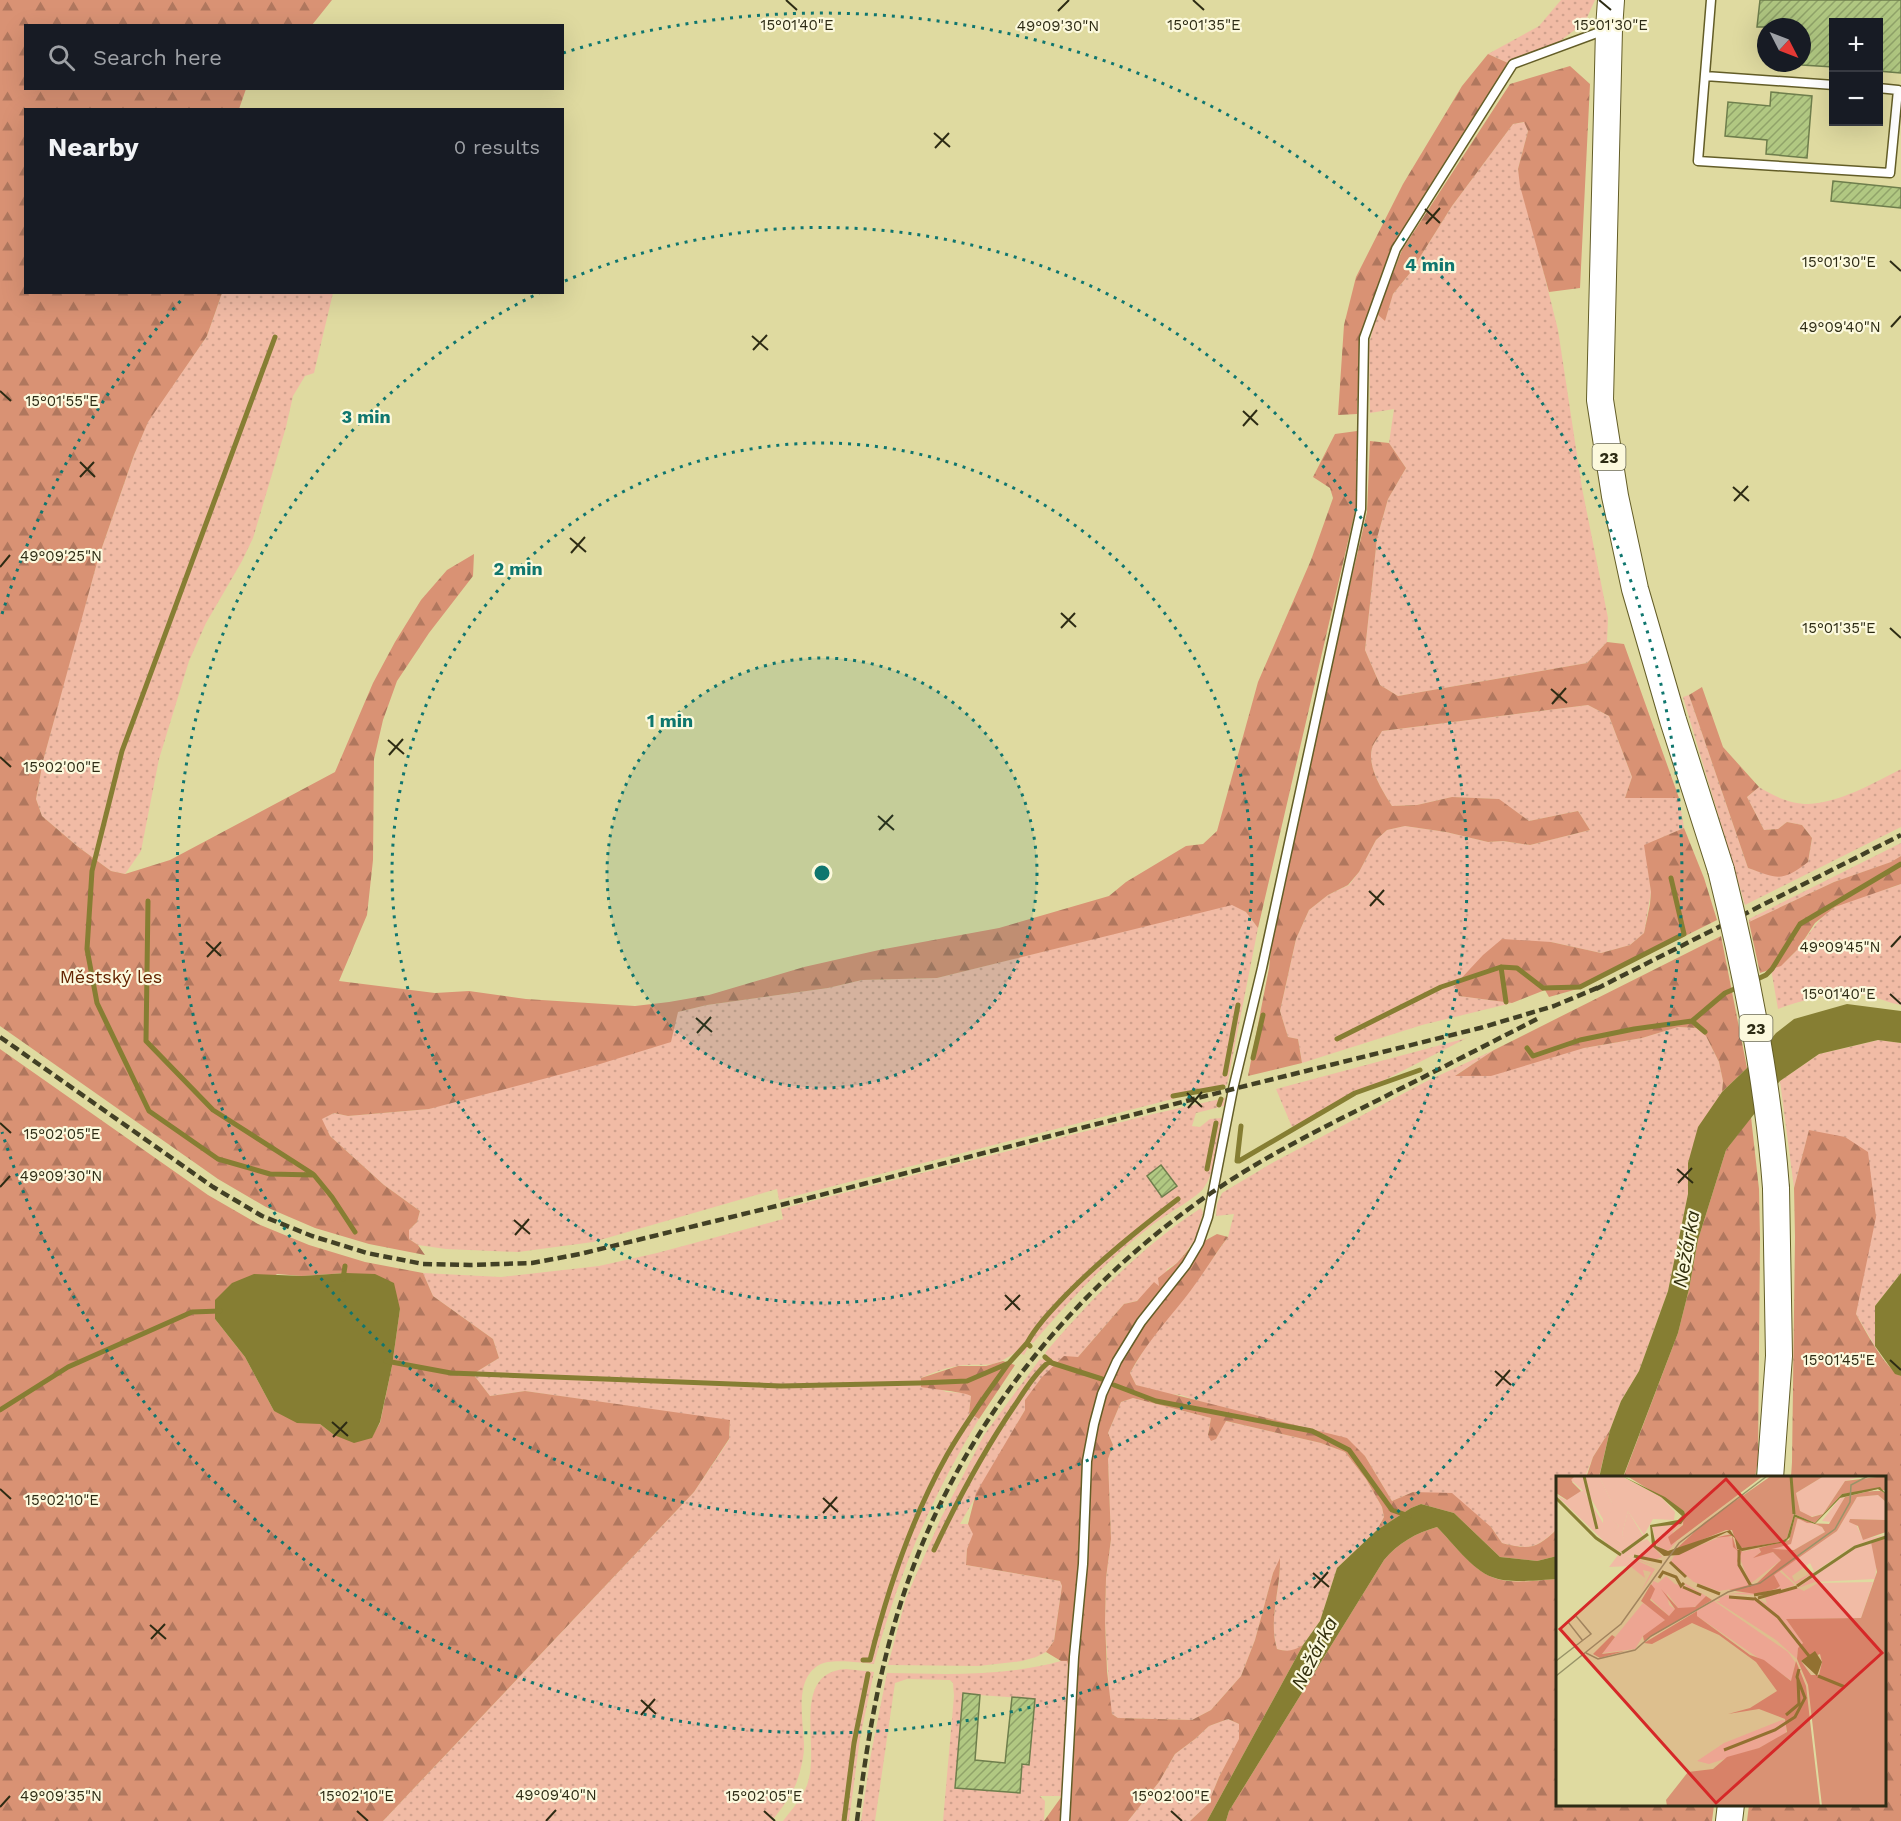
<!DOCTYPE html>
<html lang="en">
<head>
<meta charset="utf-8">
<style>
	:root { --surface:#171b24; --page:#20242c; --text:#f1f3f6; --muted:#9ea1a6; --line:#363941 }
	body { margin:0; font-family:"Work Sans",sans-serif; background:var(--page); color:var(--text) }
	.controls { position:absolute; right:18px; top:18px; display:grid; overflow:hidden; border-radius:0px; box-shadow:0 6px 24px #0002 }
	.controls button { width:54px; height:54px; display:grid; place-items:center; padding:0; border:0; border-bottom:2px solid var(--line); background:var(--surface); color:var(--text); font:30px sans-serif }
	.compass { position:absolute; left:1757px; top:18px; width:54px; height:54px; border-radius:50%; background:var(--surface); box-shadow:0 6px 24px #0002; rotate:132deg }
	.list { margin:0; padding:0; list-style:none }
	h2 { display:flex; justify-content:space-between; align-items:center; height:78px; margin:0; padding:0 24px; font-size:26px }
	h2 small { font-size:20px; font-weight:400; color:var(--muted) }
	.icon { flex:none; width:33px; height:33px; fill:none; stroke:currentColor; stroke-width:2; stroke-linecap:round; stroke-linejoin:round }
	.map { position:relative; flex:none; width:1901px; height:1821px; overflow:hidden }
	.search { position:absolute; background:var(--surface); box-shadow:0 6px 24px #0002; left:24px; top:24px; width:540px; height:66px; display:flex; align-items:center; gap:15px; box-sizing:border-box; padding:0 21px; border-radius:0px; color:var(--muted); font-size:22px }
	.panel { position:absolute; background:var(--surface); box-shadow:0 6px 24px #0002; left:24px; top:108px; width:540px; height:186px; border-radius:0px }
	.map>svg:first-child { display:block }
	.grass { fill:url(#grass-dots); fill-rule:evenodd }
	.forest { fill:url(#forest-firs); fill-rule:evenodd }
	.water { fill:#867e33 }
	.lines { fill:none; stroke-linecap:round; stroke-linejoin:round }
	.stream { stroke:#867e33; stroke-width:5 }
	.building { fill:url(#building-hatch); stroke:#6e7e4c; stroke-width:1.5 }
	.service-casing { stroke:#635d27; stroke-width:11 }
	.primary-casing { stroke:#635d27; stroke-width:28 }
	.service { stroke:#fff; stroke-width:8 }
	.primary { stroke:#fff; stroke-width:26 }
	.rail { stroke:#424025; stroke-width:4.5; stroke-dasharray:9 4.5; stroke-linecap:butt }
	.primary-bridge-casing { stroke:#635d27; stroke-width:28; stroke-linecap:butt }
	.primary-bridge { stroke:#fff; stroke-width:26 }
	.ticks { fill:none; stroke:#2d2b14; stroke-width:2 }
	.ring { fill:none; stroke:#0f766e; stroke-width:3; stroke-dasharray:3 6 }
	.labels { text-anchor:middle; stroke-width:4.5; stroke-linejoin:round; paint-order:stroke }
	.shield { fill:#fcf9dd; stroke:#6b6950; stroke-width:1.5 }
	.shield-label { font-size:16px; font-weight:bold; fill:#2d2b14 }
	.park-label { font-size:18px; fill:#632301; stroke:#fcf9dd }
	.water-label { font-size:20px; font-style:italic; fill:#312e0c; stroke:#fcf9dd }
	.inset-river { fill:none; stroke:#867e33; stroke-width:3 }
	.inset-road { fill:none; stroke:#989468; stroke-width:1.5 }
	.view { fill:#d62828; fill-opacity:0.15; stroke:#d62828; stroke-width:3 }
	.inset-edge { fill:none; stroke:#2d2b14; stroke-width:3 }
	.ticks-label { font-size:15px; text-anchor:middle; fill:#2d2b14; stroke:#fcf9dd; stroke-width:4.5; stroke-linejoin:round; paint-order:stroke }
	.centre { fill:#0f766e; stroke:#fcf9dd; stroke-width:3 }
	.ring-label { font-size:18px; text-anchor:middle; font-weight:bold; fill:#0f766e; stroke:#fcf9dd; stroke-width:4.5; stroke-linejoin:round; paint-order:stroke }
</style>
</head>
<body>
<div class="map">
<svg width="1901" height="1821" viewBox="0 0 1901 1821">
	<defs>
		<pattern id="grass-dots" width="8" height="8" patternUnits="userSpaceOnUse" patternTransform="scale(1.5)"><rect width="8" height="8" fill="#f1bba5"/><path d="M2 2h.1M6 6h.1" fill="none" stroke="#cfa18d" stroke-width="1.8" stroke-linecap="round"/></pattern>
		<pattern id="forest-firs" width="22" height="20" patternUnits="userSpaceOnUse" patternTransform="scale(1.5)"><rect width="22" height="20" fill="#d99274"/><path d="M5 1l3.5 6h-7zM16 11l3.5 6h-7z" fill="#b0775e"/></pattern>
		<pattern id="building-hatch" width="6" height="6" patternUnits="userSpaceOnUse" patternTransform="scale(1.5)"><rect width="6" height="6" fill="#b1c882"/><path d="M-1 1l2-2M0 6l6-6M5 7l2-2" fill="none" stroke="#90a369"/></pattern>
	</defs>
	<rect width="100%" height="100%" fill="#dfdaa0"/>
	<path class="grass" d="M1561,0H1595L1585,22L1559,42L1508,63L1488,54L1539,26Z
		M1525,122L1528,131L1518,169L1558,330L1582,488L1608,618L1607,642L1587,663L1398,696L1380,685L1365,650L1377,538L1388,499L1406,468L1389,443L1394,409L1370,413L1369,344L1377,314L1385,320L1393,294L1410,273L1452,206L1513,124Z
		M222,293H333L314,373L305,376L293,396L286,427L253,538L242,561L206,623L189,661L159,759L141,851L125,874L111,871L77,846L42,816L36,799L43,761L78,630L98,559L134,455L148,421L207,336Z
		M1689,695L1748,868L1760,872L1808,862L1812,838L1802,825L1787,822L1778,829L1764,830L1747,797L1759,787C1773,796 1791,804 1808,804C1839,803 1874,783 1901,769V827L1745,905L1683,697Z
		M1588,705L1609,716L1632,777L1625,798H1679L1684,828L1645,845L1651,892L1644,933L1630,945L1601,953L1551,942L1459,996L1512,1003L1422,1025L1302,1063L1298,1039L1288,1037L1280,1011L1296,939L1309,910L1328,895L1349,885L1359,872L1376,840L1387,830L1405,826L1446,832L1488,842L1503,841L1530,845L1590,830L1578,811L1529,821L1498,799L1452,797L1417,805L1392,806C1382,790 1367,767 1372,748C1374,742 1379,737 1382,731Z
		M1901,843V856L1892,862L1834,882L1749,922V919Z
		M1901,884V1005C1889,1003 1877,997 1865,995C1836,991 1804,999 1778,1009L1771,969C1800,960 1809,923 1834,908C1852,897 1881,892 1901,884Z
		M1232,904L1246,912L1258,928L1227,1085L779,1200L777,1189L593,1242L518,1252L446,1249L418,1245L409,1239V1230L417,1222L420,1211L384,1185L330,1136L321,1119L334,1113L348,1116L429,1109L678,1012L707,1005L828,988L862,980L937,978Z
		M1678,1027L1697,1028L1706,1036L1719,1062L1723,1081L1722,1092L1712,1109L1688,1163V1194L1668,1291L1639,1371L1621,1401L1610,1430L1593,1457L1585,1477L1558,1478L1557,1529C1536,1549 1529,1550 1502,1543L1491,1527L1413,1492L1392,1501L1365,1456L1181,1395L1166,1394L1136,1385L1130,1373L1151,1338L1186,1296L1228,1237L1234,1214L1216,1216L1217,1204L1222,1193L1272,1163L1427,1081L1494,1050L1456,1075L1584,1048L1642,1038Z
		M1467,1038L1292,1127L1276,1089Z
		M1879,1040L1901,1043V1273L1875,1306V1346L1856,1314L1863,1273L1809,1131L1794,1188L1780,1081L1819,1054Z
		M1225,1098L1224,1106L1196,1113L1192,1126L1200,1127L1210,1119L1222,1118C1218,1138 1216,1172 1203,1189C1196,1198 1162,1217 1151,1226C1107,1260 1069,1301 1033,1343L1031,1342L1024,1355L1016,1352C989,1371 985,1362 957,1366C945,1368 932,1373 921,1378L946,1392L966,1393L971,1396L969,1413L979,1419C930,1500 899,1573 874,1664C860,1663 831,1658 819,1665C793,1680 804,1722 804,1747C804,1756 801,1769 798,1778C794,1793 781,1809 772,1821H383L694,1492L729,1440L730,1421L525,1391L490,1396L473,1374L499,1358L493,1339L433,1296L423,1273L501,1277L599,1266L657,1253L783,1219L781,1209L1153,1114Z
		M1201,1208L1203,1213L1195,1240L1177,1263L1167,1269L1160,1287L1136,1301L1124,1304L1078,1357L1025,1400V1410L960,1524H968L974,1534L967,1549L966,1565L1060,1581L1062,1586L1054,1641L1046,1652L1036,1657L1022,1661L978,1666L888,1665L906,1598L941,1518L984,1435L1040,1359L1042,1360L1047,1355L1045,1353C1091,1299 1141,1247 1201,1208Z
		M1133,1398L1211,1418L1208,1435L1216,1439L1225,1421L1321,1443L1345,1452L1366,1479L1382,1507L1384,1517L1377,1530L1337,1568L1320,1621L1303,1645L1291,1652L1277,1649C1268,1619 1281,1590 1280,1560L1273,1573L1255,1640L1241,1676L1211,1710L1192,1720L1118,1718L1112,1714L1110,1706L1105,1622L1106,1578L1111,1539L1108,1459L1113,1445L1108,1433L1121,1402Z
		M1061,1661H1068L1070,1672L1062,1796H1040L1045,1801L1044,1821H943L954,1696L953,1683L950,1680L907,1679L895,1683L875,1821H861L871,1754L887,1673C947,1674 1003,1677 1061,1661ZM964,1694L1035,1699L1029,1765L1022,1764L1019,1793L955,1788Z
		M846,1669L874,1672L860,1738L849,1821H783C793,1808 806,1794 809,1778C818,1742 792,1672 846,1669Z
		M1228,1719L1239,1724L1240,1739L1219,1777L1208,1804L1190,1821H1128L1159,1782L1175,1754L1195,1739L1209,1726Z"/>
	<path class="forest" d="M0,0H332L312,25L26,26V88L246,89L239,109L26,110V292L222,293L207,336L148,422L134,455L98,559L43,761L36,799L42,816L77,846L111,871L125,874L170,860L335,772L373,683L395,642L421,600L447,570L474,554L473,576L429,633L397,681L383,720L374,759L373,860L367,915L339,981L435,993L469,991L526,999L635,1006L669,1002L709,995L804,967L879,950L999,928L1109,896L1126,882L1186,846L1203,844L1217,831L1258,682L1311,560L1333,498L1330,488L1313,477L1335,434L1357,431L1356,507L1258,928L1246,912L1232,905L937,978L862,980L828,988L707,1005L678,1012L671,1042L600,1064L429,1109L348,1116L334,1113L322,1119L330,1136L384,1185L420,1211L417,1222L409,1230V1239L418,1245L425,1255L369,1244L315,1228L266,1207L218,1179L0,1026Z
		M1488,54L1508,63L1392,247L1360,339L1357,414L1338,415L1344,325L1356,277L1403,184L1462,86Z
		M1570,66L1590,84L1580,288L1549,292L1520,186L1518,169L1528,131L1524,122L1513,124L1452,206L1410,273L1393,294L1385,321L1377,314L1402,250L1510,84Z
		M1370,441L1389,443L1406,468L1388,499L1377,538L1365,650L1380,685L1398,696L1587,663L1607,642L1624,644L1679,798H1625L1632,777L1609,716L1588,705L1382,731C1379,737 1374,742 1372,748C1367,767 1382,790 1392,806L1417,805L1452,797L1499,799L1529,821L1578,811L1590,830L1530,845L1503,841L1488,842L1446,832L1405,826L1387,830L1376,840L1359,872L1348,885L1328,895L1309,910L1296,939L1280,1011L1288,1037L1298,1039L1302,1063L1248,1076L1269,968L1276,903L1367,512Z
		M1702,687L1723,747L1759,787L1747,797L1764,830L1778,829L1787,822L1802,825L1812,838L1808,862C1782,882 1778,879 1748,868L1689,695Z
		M1684,828L1704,878L1717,920L1581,988L1549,997L1545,990L1512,1003L1459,996L1455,985L1483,955L1502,939L1551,942L1601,953L1630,945L1644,933L1650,904L1651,892L1644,845Z
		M1901,856V884L1835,907L1815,923L1798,949L1781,966L1760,973L1749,922L1834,882L1891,862Z
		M1721,936L1747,1068L1722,1092L1723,1081L1719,1062L1706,1036L1697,1028L1678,1027L1642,1038L1584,1048L1491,1076H1455L1494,1050Z
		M0,1049L208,1195L258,1224L309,1245L365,1262L423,1273L433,1296L493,1339L499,1358L473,1374L490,1396L525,1391L730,1420L729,1439L694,1492L383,1821H0ZM346,1273L400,1309L392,1366L380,1423L371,1438L334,1435L320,1424L274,1411L245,1357L215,1319L277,1274L302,1276Z
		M1751,1117L1759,1189L1760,1238L1758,1460L1755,1477L1623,1478L1678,1333L1689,1289L1698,1240L1726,1150Z
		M1809,1130L1845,1137L1868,1152L1876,1217L1856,1314C1864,1329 1887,1371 1901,1376V1821H1747L1749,1805L1884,1804V1478L1791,1477L1792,1462L1795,1237L1794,1188Z
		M1217,1234L1228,1237C1213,1257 1200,1279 1185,1298C1165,1323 1145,1345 1130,1373L1136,1385L1347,1438L1365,1456L1392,1501L1413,1492L1452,1493L1491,1527L1502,1543C1529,1550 1537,1549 1557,1529V1556L1537,1561L1500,1557L1454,1513L1421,1504L1411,1508L1377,1530L1384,1517L1382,1507L1366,1479L1345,1452L1321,1443L1226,1421L1216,1439L1211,1441L1208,1435L1211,1418L1133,1398L1121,1402L1108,1433L1113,1445L1108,1459L1111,1539L1106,1578L1105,1622L1107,1671L1112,1714L1118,1718L1192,1720L1211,1710L1241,1676L1255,1640L1273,1573L1280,1558C1281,1589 1268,1619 1277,1649C1288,1652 1293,1651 1303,1645L1207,1821H1190L1208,1804L1219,1777L1239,1739V1724L1228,1719L1209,1726L1195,1739L1175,1754L1159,1782L1128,1821H1044L1062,1796L1070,1672L1067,1661H1061L1046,1652L1054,1641L1062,1586L1060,1581L966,1565L967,1549L973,1534L968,1524L976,1493L1025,1410V1400L1042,1377L1064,1356L1078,1357L1124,1304L1137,1301L1154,1282L1159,1286L1158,1278L1177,1263L1188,1250Z
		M1003,1361L1015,1365L979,1419L969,1413L971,1396C965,1392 932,1389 921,1387V1378L958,1366H986Z
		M1610,1430L1599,1477L1586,1478L1593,1457Z
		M1437,1527C1451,1541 1474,1571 1492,1577C1511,1585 1538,1580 1557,1579L1558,1804L1714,1805L1712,1821H1226L1229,1811L1384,1560C1398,1543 1416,1533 1437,1527Z"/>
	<path class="water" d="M1847,1004L1901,1011V1043L1878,1040L1819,1054L1780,1081L1726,1150L1698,1240L1689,1289L1678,1333L1623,1477L1599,1478L1610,1430L1621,1401L1639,1371L1668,1291L1688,1194V1163L1698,1127L1722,1092L1747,1068L1776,1033L1794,1019Z
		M346,1273L375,1274L394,1283L400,1309L392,1366L380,1422L372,1438L354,1443L334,1435L320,1424L297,1423L274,1411L245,1357L215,1319V1300L232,1283L254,1274L302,1276Z
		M1901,1273V1376L1895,1374L1875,1346V1306Z
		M1421,1504L1454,1513L1500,1557L1537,1561L1557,1556V1579C1539,1580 1509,1584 1492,1577C1472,1570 1452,1542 1437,1527C1416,1533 1398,1543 1384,1560L1229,1811L1226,1821H1207L1303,1645L1320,1621L1337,1568L1377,1530L1411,1508Z"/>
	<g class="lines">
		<path class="stream" d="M275,337L122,751L92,871L87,949L97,1003L149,1111L218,1159L270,1174L314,1175L332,1197L355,1232
			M148,901L146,1041L213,1110L313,1174
			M1753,981L1766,975L1772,969L1800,924L1901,864
			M1506,1002L1501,967L1517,968L1543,988L1580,987L1684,934L1671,878
			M1692,1021L1725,993L1739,987
			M1337,1039L1441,987L1501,967
			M1527,1048L1533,1056L1580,1040L1634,1029L1692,1021L1705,1032
			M1253,1058L1263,1015
			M1225,1074L1238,1005
			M1173,1096L1223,1087
			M1219,1105L1221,1099
			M1237,1161L1241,1126
			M1239,1161L1355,1093L1420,1070
			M1207,1169L1216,1123
			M343,1279L345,1266
			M1027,1343C1037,1325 1051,1311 1065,1296C1100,1260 1139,1229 1178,1199
			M1045,1357L1052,1363L1102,1379
			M386,1361L451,1373L781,1386L920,1383L967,1381L1009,1363L1027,1343L1030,1346
			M1114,1385L1156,1401L1312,1431L1349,1450L1392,1510L1409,1516
			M0,1410L68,1367L192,1312L220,1311
			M934,1550C958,1499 983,1452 1015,1405C1025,1390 1036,1372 1050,1361
			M863,1660H870C888,1588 911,1519 947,1455C965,1423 987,1393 1008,1364
			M844,1821L854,1743L868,1674"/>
	</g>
	<path class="building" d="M1760,0H1901V73L1878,71V22H1833V67L1802,65V27H1757Z
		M1771,92L1812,96L1807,158L1766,154L1767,140L1725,136L1728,102L1770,106Z
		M1833,181L1901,188V208L1831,201Z
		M1161,1165L1177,1186L1162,1197L1147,1176Z
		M963,1693L980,1695L975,1760L1005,1763L1012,1697L1035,1699L1029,1765L1022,1764L1020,1793L955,1788Z"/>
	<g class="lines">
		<g class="service-casing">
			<path id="service" d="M1711,0L1698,161L1890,173L1898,90L1878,88
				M1705,76L1834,85
				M1065,1821L1074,1657L1083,1564L1087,1461L1094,1424L1102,1394L1117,1361L1141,1322L1186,1265L1199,1243L1208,1217L1233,1089L1262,968L1361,509L1364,338L1396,249L1513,64L1605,30"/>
		</g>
		<g class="primary-casing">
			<path id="primary" d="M1611,0L1609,29L1600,400L1615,496L1635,589L1673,720L1721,870
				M1770,1478L1779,1356L1776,1188
				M1729,1821L1731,1804"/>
		</g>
		<use href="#service" class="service"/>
		<use href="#primary" class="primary"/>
		<path class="rail" d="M1596,989L1901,835
			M0,1037L213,1187L262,1216L312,1236L367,1253L423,1264L470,1265L532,1263L580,1254L801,1200L1233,1089L1480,1028L1554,1006L1604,985
			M857,1821C866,1750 877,1680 898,1612C949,1442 1065,1293 1211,1193C1265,1156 1324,1127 1382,1098C1434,1072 1486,1045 1537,1019"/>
		<g class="primary-bridge-casing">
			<path id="primary-bridge" d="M1721,870C1747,975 1768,1081 1776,1188"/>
		</g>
		<use href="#primary-bridge" class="primary-bridge"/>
	</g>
	<path class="ticks" d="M786,0L797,10M1193,0L1204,10M1599,0L1611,10M1058,11L1069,0M934,133L950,147M935,148L949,133M1425,209L1440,223M1426,224L1440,208M1890,261L1901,271M1891,327L1901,316M752,336L768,350M753,350L767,335M0,391L11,401M1243,411L1258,425M1243,426L1257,410M80,462L95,477M80,477L94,462M1733,487L1749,501M1734,501L1748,486M570,538L586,552M571,553L585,537M0,567L10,555M1061,613L1076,627M1061,628L1075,613M1890,628L1901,638M1551,689L1567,703M1552,704L1566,688M388,740L404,754M389,755L403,739M0,757L11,767M878,816L894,830M879,830L893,815M1369,891L1384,905M1370,906L1384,890M206,942L221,956M1891,947L1901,936M207,957L221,942M1890,994L1901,1004M696,1018L712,1032M697,1033L711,1017M1187,1093L1202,1107M1188,1108L1202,1092M0,1123L11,1133M1677,1169L1693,1183M1678,1183L1692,1168M0,1187L10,1176M514,1220L530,1234M515,1235L529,1219M1005,1295L1020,1310M1005,1310L1020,1295M1890,1360L1901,1370M1495,1371L1511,1385M1496,1386L1510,1370M332,1422L348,1436M333,1437L347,1422M0,1489L11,1499M823,1498L838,1512M823,1513L837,1497M1313,1573L1329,1587M1314,1588L1328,1572M150,1625L166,1639M151,1639L165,1624M641,1700L656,1714M641,1715L655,1699M0,1807L10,1796M357,1811L368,1821M764,1811L775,1821M1171,1811L1182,1821M546,1821L556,1810"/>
	<circle cx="822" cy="873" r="215" fill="#0f766e" fill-opacity=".12"/>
	<g class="ring">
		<circle cx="822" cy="873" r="215"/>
		<circle cx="822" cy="873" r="430"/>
		<path d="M565 281A645 645 0 1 1 539 293"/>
		<path d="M2 614A860 860 0 0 1 183 298M563 53A860 860 0 1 1 2 1132"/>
	</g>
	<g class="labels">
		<g class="shield">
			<rect x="1592.5" y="444" width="33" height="26" rx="4.5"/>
			<rect x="1739.5" y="1015" width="33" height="26" rx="4.5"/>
		</g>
		<g class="shield-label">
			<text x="1609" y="463">23</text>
			<text x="1756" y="1034">23</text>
		</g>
		<g class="park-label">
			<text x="111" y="983">Městský les</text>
		</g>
		<g class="water-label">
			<text transform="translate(1686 1249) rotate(-80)" y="7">Nežárka</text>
			<text transform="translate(1314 1653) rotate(-63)" y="7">Nežárka</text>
		</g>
	</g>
	<g transform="translate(1556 1476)">
		<rect width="330" height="330" fill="#dfdaa0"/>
		<path d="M43,0H65L105,21L119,36L118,44L97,43L88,59L72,35L66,58L73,73L91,63L106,81L95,85L73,79L100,91L69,79L51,68L0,19L10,24L19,16L28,15L54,59L63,50L50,39L56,27ZM268,0H307L289,5L267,38L253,41L244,35L240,17ZM322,19L330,26V44L294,43L299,46L307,63L330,59L296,71L240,108L224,93L281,55L301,21ZM254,87L258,95L239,106L236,100ZM289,21L276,46L266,45L284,22ZM0,22L50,70L99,93L85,116L95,96L87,94L89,102L74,90L53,91L62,79L39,62ZM242,41L266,51L269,56L238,74L216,73L234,64ZM129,45L117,55L115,68L121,65L112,75L101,70L96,51ZM169,59L177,63L183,76L181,85L193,109L190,111L162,115L133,104L137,105L114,87L118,80ZM330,60L315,66L321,84L319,103L259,106L242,112L248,115L262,107L317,106L305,142L230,143L247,167L242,172L241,183L220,164L160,125H164L162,123L170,119L200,122L211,128L209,121L242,112L292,75L312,65ZM203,72L206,74L199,81L217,76L225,84L194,108L183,80L185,76ZM223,95L239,109L210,119L172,118L220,114L223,110L217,100ZM110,100L119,108L131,111L127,106L150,120L147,127L135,132H122L111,117L113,129L119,133L113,140L93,121L97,105L102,107ZM158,125L232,176L239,186L236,205L141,140V135ZM87,127L109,142L107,149L87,160L79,173L46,177ZM226,244L230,245V258L203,272L153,288L141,285L168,267Z" fill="#f1bba5" fill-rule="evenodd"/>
		<path d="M0,0H19L16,6L25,15L11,24L0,17ZM71,0H207L115,69L112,61L127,49L128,35ZM215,0H268L240,17L244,35L256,41L267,38L289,5L329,0L330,14L286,18L259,47L238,38L231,62L224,66L187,72L181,70L176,54H170L118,75L149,46ZM322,13L330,18V26L322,19L301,21L281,55L218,99L224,110L220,113L200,118L173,114L193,109L181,85L183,76L177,71L176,60L158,62L176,58L180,73L186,75L182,85L194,108H200L225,84L217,76L197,82L205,76L203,72L233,64L239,41L251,47L273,48L289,21ZM242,41L266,51L269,56L238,74L216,73L235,68ZM294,43L330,44V56L307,64L302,50L293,46ZM330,61V330H266L252,209L241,183L242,172L247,167L230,143L305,142L321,96L315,66ZM264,178L266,186L263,199H255L245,185ZM95,108L99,113L94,124L113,140L119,133L105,113L122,132L139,131L150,120L156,124L88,165L87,160L109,144L85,125ZM141,135V140L194,179L208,184L235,205L240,185L250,210L264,330H111L110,324L132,296L157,293L171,281L203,272L231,256L229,243L203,233L172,238L194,232L221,215L200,186L163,159L136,147L96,168L88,167ZM56,159L59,161L46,178L69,175L44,182L37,178Z" fill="#d99274" fill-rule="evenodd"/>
		<path d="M19,0H43L59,33L51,39L63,50L53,62L47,58V43L34,21L15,4ZM72,35L89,63L73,76L66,58Z" fill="#f1bba5"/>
		<path d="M66,0L109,21L128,35L130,41L125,48L96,51L100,70L112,75L174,54L186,72L224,66L231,62L238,38L259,47L286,18L324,11L330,18L322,13L284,22L259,48L239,41L234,61L229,66L186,75L181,73L179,62L171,56L123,79L108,80L96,70L94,49L122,44L126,40L105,21ZM259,175L266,186L261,200L245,185Z" fill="#867e33"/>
		<path class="inset-river" d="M28,0L41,53M235,0L238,38M0,22L40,62L65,79M183,74V89L195,110M66,77L92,58M78,80L106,86M114,86L130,101M103,102L107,96L120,101L125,110L128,107M141,109L164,118M241,110L299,71L330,61M127,111L145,119M198,119L225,114M173,121L198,123M198,122L222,141L253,180M202,122L241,111M262,200L289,211M230,239L243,228L242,204M168,274L219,254L239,241L249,222L241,201L243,193"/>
		<path class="inset-road" d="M30,177L42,183L79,174L95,160L172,116L204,107L279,53L294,26L295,9L312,0M0,185L35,158L20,140L12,146L27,165M0,200L65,148L123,67L211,0"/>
		<path class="view" d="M170,3L326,177L160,327L4,153Z"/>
		<rect width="330" height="330" class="inset-edge"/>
	</g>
	<g class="ticks-label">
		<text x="1204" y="30">15°01'35"E</text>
		<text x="797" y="30">15°01'40"E</text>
		<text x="1611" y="30">15°01'30"E</text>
		<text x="1058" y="31">49°09'30"N</text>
		<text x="1839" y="267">15°01'30"E</text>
		<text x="1840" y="332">49°09'40"N</text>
		<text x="62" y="406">15°01'55"E</text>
		<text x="61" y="561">49°09'25"N</text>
		<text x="1839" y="633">15°01'35"E</text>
		<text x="62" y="772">15°02'00"E</text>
		<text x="1840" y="952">49°09'45"N</text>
		<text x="1839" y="999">15°01'40"E</text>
		<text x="62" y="1139">15°02'05"E</text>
		<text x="61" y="1181">49°09'30"N</text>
		<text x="1839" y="1365">15°01'45"E</text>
		<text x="62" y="1505">15°02'10"E</text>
		<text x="556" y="1800">49°09'40"N</text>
		<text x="61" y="1801">49°09'35"N</text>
		<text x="357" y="1801">15°02'10"E</text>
		<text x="764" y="1801">15°02'05"E</text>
		<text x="1171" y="1801">15°02'00"E</text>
	</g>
	<circle cx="822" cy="873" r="9" class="centre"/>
	<g class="ring-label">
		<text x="1430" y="271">4 min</text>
		<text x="366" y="423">3 min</text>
		<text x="518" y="575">2 min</text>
		<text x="670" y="727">1 min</text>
	</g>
</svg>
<div class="controls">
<button>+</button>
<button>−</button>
</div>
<svg class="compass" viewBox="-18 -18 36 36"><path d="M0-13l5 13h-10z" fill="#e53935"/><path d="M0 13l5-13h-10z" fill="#9ea1a6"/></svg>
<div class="search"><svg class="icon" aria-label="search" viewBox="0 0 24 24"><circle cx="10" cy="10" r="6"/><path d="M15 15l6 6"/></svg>Search here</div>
<section class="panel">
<h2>Nearby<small>0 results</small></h2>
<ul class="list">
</ul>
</section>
</div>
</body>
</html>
